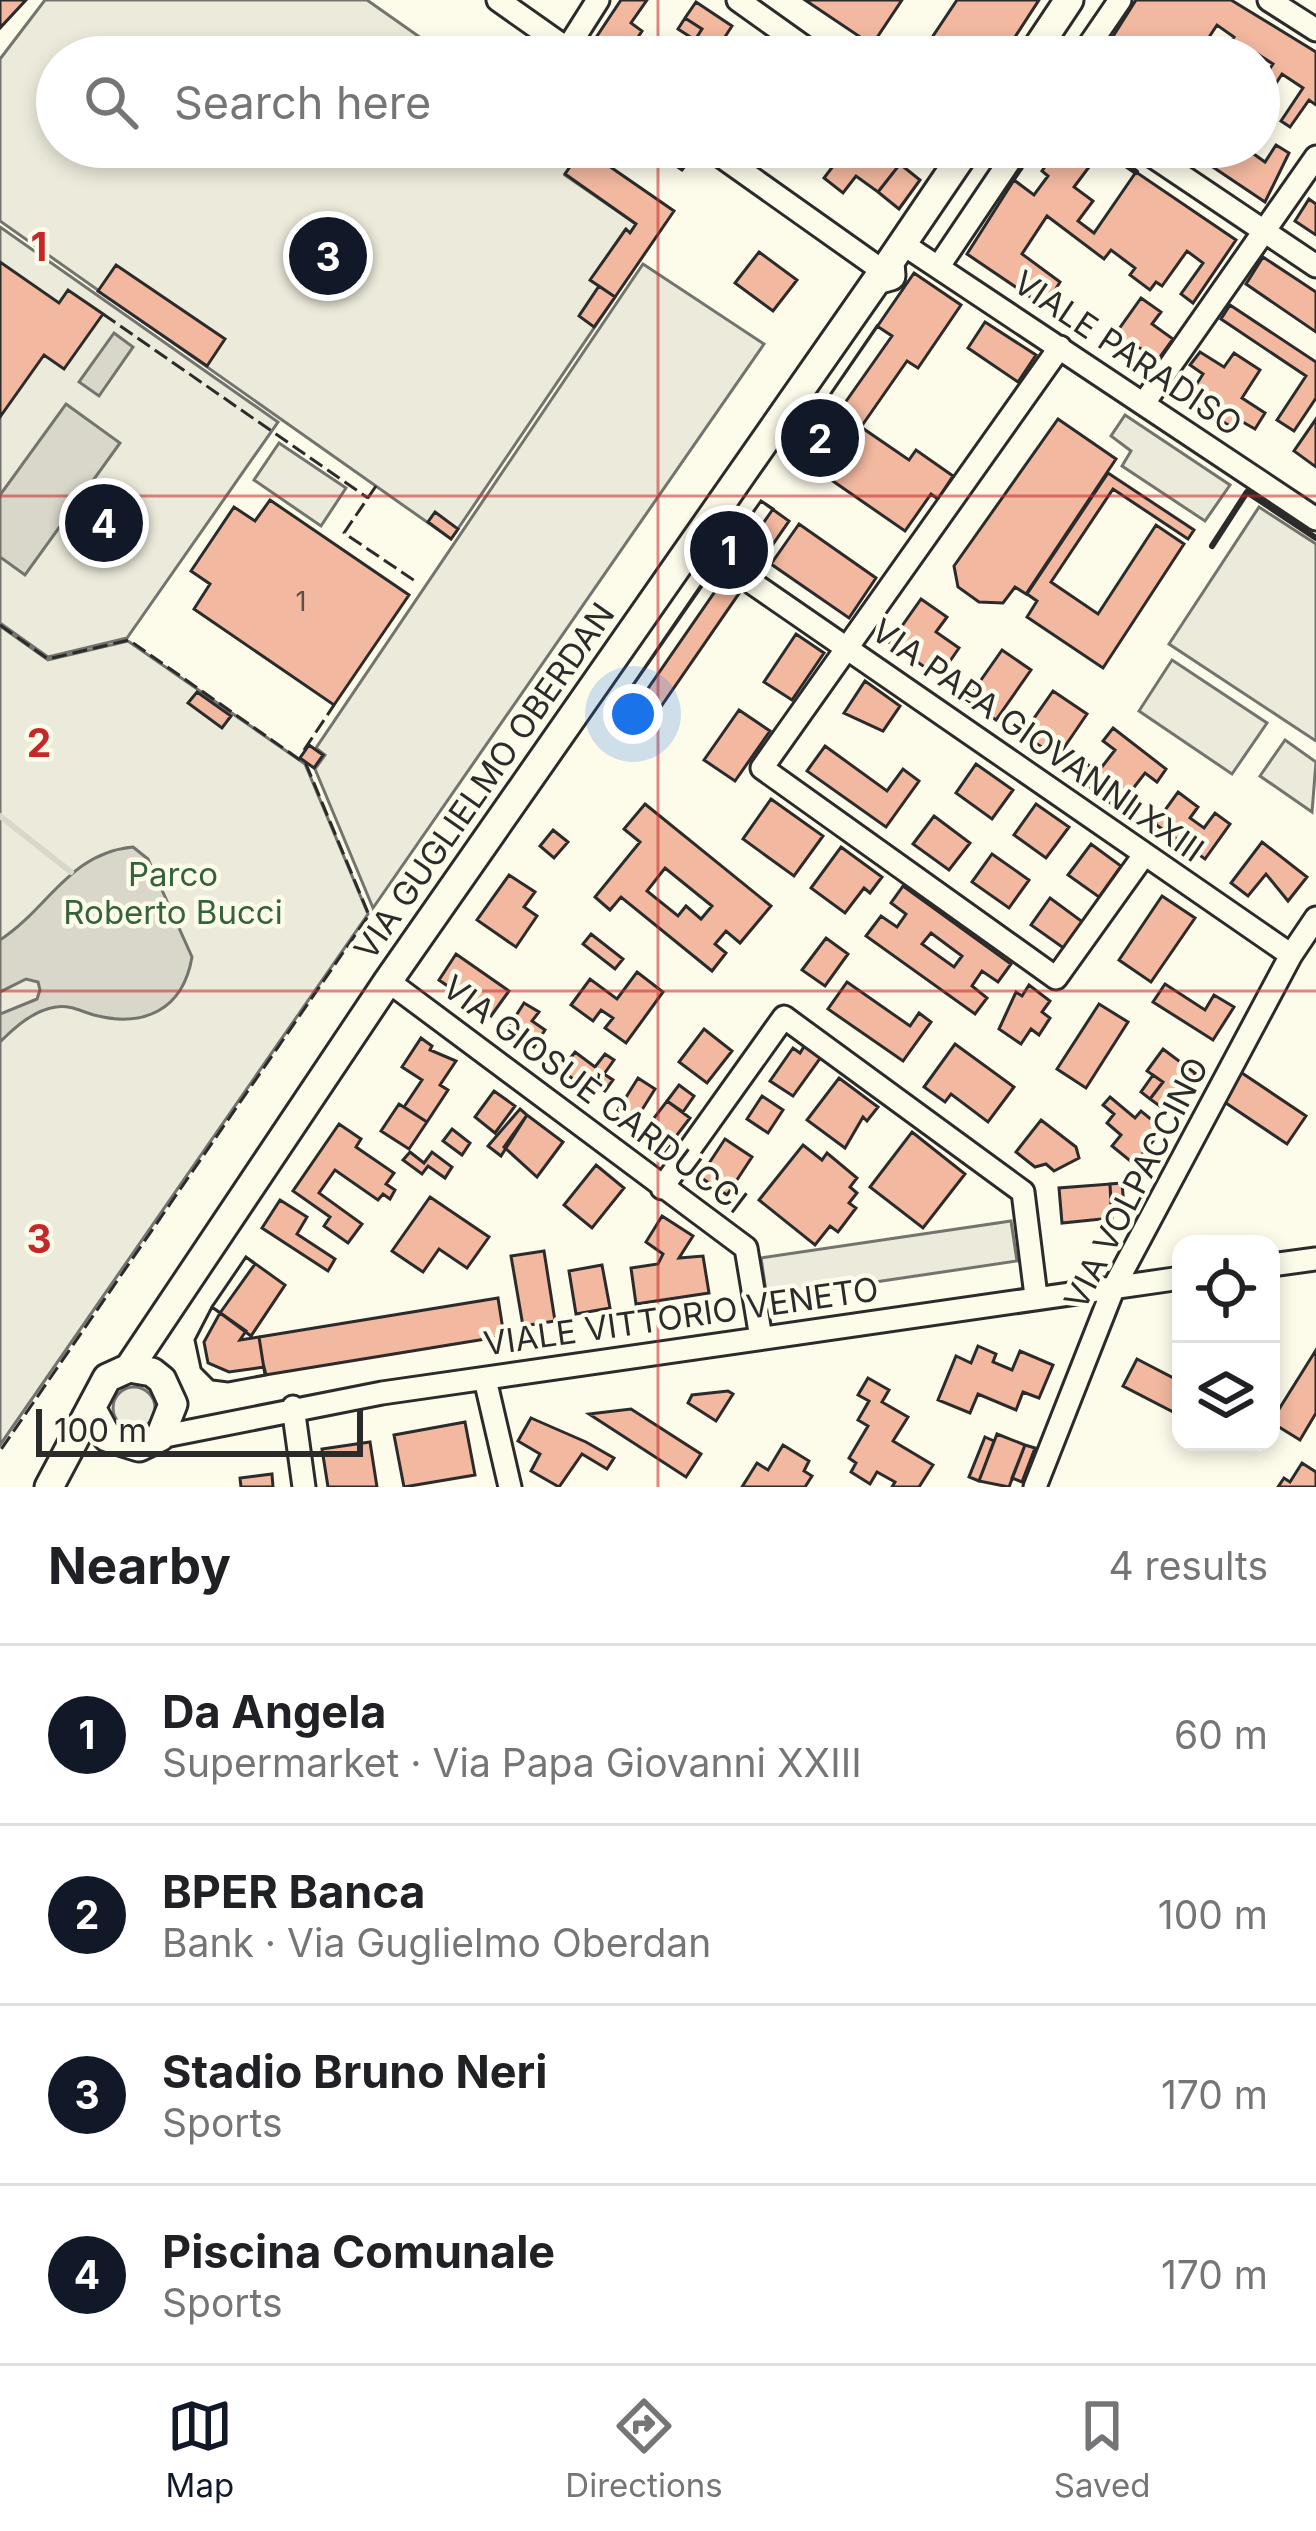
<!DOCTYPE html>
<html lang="en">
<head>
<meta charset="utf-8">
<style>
	:root { --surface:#fff; --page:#f2f2f2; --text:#202124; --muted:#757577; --line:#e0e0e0; --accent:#111827 }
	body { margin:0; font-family:Inter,sans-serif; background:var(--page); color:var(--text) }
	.controls { position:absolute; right:36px; bottom:36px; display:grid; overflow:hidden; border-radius:24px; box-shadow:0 6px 18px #0003 }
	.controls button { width:108px; height:108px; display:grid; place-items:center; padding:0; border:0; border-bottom:3px solid var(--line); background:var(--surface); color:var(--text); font:60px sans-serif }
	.scale { position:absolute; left:36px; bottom:30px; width:327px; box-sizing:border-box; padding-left:12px; border:6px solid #2b2b2b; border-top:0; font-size:33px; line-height:42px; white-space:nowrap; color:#2b2b2b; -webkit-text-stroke:9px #fdfbea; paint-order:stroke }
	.you { position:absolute; left:633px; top:714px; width:42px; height:42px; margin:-30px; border:9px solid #fff; border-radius:50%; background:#1a73e8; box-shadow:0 0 0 18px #1a73e833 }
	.badge { display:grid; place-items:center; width:78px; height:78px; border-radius:50%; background:var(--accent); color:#fff; font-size:39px; font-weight:700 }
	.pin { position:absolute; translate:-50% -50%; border:6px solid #fff; box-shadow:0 3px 12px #0006 }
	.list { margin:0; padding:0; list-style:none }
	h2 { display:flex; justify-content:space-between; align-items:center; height:156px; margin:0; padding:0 48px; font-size:51px }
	h2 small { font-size:39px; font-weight:400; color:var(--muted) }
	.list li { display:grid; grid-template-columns:78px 1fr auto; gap:36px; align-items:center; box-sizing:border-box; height:180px; padding:0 48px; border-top:3px solid var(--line) }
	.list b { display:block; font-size:45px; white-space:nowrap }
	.list p { margin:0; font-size:39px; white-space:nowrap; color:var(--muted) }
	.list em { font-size:39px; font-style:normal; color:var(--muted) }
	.icon { flex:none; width:66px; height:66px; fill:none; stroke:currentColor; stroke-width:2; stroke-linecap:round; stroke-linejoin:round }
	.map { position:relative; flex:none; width:1316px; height:1487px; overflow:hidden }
	.search { position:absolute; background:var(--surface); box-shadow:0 6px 18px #0003; left:36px; right:36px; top:36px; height:132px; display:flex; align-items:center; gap:30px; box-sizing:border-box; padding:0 42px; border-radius:66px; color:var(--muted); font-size:45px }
	.sheet { height:876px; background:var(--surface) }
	nav { display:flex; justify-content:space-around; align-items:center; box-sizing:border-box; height:168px; border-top:3px solid var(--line); background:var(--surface); font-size:33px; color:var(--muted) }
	nav a { display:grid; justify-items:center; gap:6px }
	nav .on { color:var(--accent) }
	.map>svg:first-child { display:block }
	.green { fill:#ecebdb; stroke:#74746e; stroke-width:3 }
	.parking { fill:#eceadb; stroke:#74746e; stroke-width:3 }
	.water { fill:#d8d7c9; stroke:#74746e; stroke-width:3 }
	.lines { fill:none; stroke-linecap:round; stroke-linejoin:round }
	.stream { stroke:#d8d7c9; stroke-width:6 }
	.building { fill:#f2b8a0; stroke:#2b2b2b; stroke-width:3; fill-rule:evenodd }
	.street-tunnel { stroke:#d3d1c4; stroke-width:21; stroke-dasharray:21 10; stroke-linecap:butt }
	.street-casing { stroke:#2b2b2b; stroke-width:27 }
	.secondary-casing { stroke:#2b2b2b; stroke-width:33 }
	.street { stroke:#fdfbea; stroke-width:21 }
	.secondary { stroke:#fdfbea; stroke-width:27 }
	.fence { stroke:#2b2b2b; stroke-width:3; stroke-dasharray:15 6; stroke-linecap:butt }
	.wall { stroke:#2b2b2b; stroke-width:6 }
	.grid { fill:none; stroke:#c62828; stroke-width:3; stroke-opacity:0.55 }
	.labels { text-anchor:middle; stroke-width:9; stroke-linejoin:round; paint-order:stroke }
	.number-label { font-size:27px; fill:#5d4e48 }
	.street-label { font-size:33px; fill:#2b2b2b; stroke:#fdfbea }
	.park-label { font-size:33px; fill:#34623c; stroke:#fdfbea }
	.grid-label { font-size:39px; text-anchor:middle; font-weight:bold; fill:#c62828; stroke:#fdfbea; stroke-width:9; stroke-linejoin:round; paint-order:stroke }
</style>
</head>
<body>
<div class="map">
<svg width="1316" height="1487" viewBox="0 0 1316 1487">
	<rect width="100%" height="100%" fill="#fdfbea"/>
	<path class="green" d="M45,0H367L448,57H57V147L583,148L565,175L636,224L630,233L625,230L591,280L615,297L451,539L0,221V59Z
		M0,227L278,422L127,638L48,657L0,623Z
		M279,443L346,488L321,526L254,480Z
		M1259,507L1316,544V741L1169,644Z
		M0,626L48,660L128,641L305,764L368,914L0,1445Z
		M1172,660L1267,723L1232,774L1139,711Z
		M1285,740L1316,762L1312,812L1260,776Z
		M113 1408a21 21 0 1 1 42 0a21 21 0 1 1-42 0Z"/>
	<path class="parking" d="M643,264L764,344L373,908L315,769L325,755L316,748Z
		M1125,415L1230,485L1205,521L1122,466L1131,451L1111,436Z
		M1011,1221L1017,1261L767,1298L761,1258Z"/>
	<path class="water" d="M114,333L133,347L99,396L79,382Z
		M66,404L120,443L25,575L0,557V495Z
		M133,847L148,859L192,957C183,1010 144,1028 94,1015C80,1011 71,1005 56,1007C34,1010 15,1027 0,1042V1014L37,999L40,990L38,982L26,979L0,992V940C49,908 69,853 133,847Z"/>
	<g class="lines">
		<path class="stream" d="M0,816L71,872"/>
	</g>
	<path class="building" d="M0,0H26L0,28Z
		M621,0H647L631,23L642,31L626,55L597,36Z
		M805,0H902L872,45Z
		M957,0H1039L1002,57H919Z
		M1136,0H1231L1316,52V105L1309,100L1290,127L1281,121L1303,88L1282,74L1271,91L1260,83L1273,64L1256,53L1220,57L1234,37L1217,25L1196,57H1100Z
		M696,2L732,26L712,57H684L702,29L685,18Z
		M685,18L702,29L695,40L678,29Z
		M1276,145L1289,153L1265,202L1183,147H1254L1251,152L1265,162Z
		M661,147H678L692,157L682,170L657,153Z
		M837,147H877L900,164L878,192L856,176L843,193L824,178L837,161L830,155Z
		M1068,147L1092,163L1074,187L1093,201L1078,221L1094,233L1136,172L1236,240L1193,303L1181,294L1203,263L1187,251L1162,286L1156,282L1150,290L1130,275L1135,268L1111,250L1104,259L1047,216L1022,254L1060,282L1045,307L967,254L1014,180L1034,195L1048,176L1042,171L1056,151L1062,155Z
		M583,148L674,211L615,297L590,280L626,229L630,233L636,224L565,174Z
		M900,164L920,180L899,209L878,192Z
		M1309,199L1316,204V235L1295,221Z
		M759,252L797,280L773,311L735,283Z
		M1263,257L1316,292V332L1246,284Z
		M0,262L59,303L68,290L103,314L64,369L44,355L0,417Z
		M116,265L225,339L207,366L98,291Z
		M914,273L961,305L918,368L907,361L861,427L909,460L916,450L953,476L938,499L931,494L905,531L791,452Z
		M599,286L615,297L594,327L579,316Z
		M1141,298L1161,312L1152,324L1173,339L1150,371L1139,364L1148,352L1114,336Z
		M1230,305L1316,362V398L1294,431L1277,420L1306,376L1221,319Z
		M985,322L1036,355L1018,382L968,348Z
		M877,326L892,336L804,461L791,452Z
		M1200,352L1224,367L1234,353L1260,370L1242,398L1265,413L1255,429L1241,421L1236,430L1211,414L1217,405L1193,390L1203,374L1190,365Z
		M1058,419L1116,459L1026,594L1015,587L1003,603L979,602L958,587L954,566Z
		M1316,419V467L1294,451Z
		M1108,473L1194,530L1188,539L1113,489L1051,582L1098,614L1156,525L1184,544L1103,668L1027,617L1037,601L1027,594Z
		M270,500L409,595L334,705L194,609L210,584L191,571L234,507L255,521Z
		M761,501L789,521L640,737L611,717Z
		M761,501L773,509L735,564L722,556Z
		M435,512L458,529L451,539L428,522Z
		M799,524L876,578L849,618L771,564Z
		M715,565L727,574L622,726L611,717Z
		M921,599L947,617L936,632L959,648L939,677L890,643Z
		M796,634L824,653L792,700L764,682Z
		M1002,650L1031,670L996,720L967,700Z
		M865,681L900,706L883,731L844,713Z
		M1053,691L1087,714L1057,758L1023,734Z
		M197,692L231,716L222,728L188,703Z
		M739,710L770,731L735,781L704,760Z
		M1113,728L1166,769L1157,782L1145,773L1128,795L1140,804L1130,818L1077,777L1087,764L1098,772L1115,750L1103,741Z
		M309,745L323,755L314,768L300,758Z
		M825,746L887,791L903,769L919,781L886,827L807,771Z
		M976,764L1013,790L992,819L956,793Z
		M1178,792L1198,807L1190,818L1204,828L1215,813L1230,824L1205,859L1155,824Z
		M771,799L823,836L794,876L743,839Z
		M645,804L771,906L740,943L726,931L715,944L726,953L712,971L621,897L610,910L595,897L640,842L624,829ZM665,868L712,906L701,919L686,906L678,916L647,891Z
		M1036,804L1069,827L1046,858L1014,835Z
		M934,816L970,843L949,870L913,844Z
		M553,830L568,842L554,858L540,846Z
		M1262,842L1307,877L1288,901L1266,874L1248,896L1231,883Z
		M1091,844L1121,866L1099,897L1068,875Z
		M841,847L882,877L870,893L864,888L845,913L811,888Z
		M992,854L1029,880L1009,908L972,882Z
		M509,875L535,892L524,907L537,916L516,947L477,920Z
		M903,886L1011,964L998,982L982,971L972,986L987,998L975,1014L866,936L881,916L897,927L906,914L891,903ZM931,933L962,956L954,967L922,944Z
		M1162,896L1195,918L1151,982L1119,960Z
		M1050,898L1084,923L1065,949L1031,925Z
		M591,934L623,959L615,969L583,944Z
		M826,938L848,954L825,986L802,970Z
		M456,954L509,991L491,1016L439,980Z
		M637,972L663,992L626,1043L605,1028L613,1018L601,1010L593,1021L571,1005L590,979L617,999Z
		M847,982L910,1026L919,1013L931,1022L903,1061L828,1009Z
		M1165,984L1205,1010L1214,995L1234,1007L1213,1040L1153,1002Z
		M1029,985L1050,1001L1042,1012L1050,1018L1039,1035L1031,1029L1021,1044L999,1029L1016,992L1022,996Z
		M524,1003L539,1012L532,1021L545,1030L534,1047L507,1030Z
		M1099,1004L1128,1022L1086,1088L1057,1069Z
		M704,1029L732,1051L707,1083L679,1062Z
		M421,1038L432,1046L430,1050L456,1061L440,1085L448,1090L427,1122L404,1107L422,1080L402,1067Z
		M955,1044L1014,1087L988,1122L951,1094L945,1102L924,1087Z
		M805,1045L821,1057L793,1096L770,1081L793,1048L800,1053Z
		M1163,1049L1195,1073L1168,1112L1150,1099L1163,1082L1147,1071Z
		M575,1052L595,1067L605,1054L614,1060L604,1074L613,1080L605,1091L597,1086L592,1093L561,1070Z
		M1239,1071L1306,1116L1287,1144L1220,1099Z
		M1153,1075L1163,1082L1150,1099L1141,1092Z
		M638,1078L655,1089L635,1121L618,1110Z
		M839,1078L878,1107L867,1121L863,1117L845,1148L807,1120Z
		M679,1085L694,1096L683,1112L667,1101Z
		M494,1091L515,1106L495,1133L475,1117Z
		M762,1096L783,1110L768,1133L747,1119Z
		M1110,1097L1135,1118L1141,1111L1163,1129L1134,1164L1112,1146L1121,1135L1107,1123L1114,1114L1103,1105Z
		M667,1101L690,1118L664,1152L641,1135Z
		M399,1104L427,1122L409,1149L381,1131Z
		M520,1109L527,1115L501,1156L488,1146Z
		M527,1115L563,1142L537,1177L504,1147Z
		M1041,1120L1076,1147L1079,1158L1054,1171L1046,1164L1035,1167L1016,1152Z
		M339,1124L361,1139L356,1147L394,1173L386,1184L395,1190L390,1199L383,1194L378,1200L335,1170L319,1193L362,1224L348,1243L324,1226L330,1217L293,1191Z
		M452,1129L470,1143L462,1155L443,1141Z
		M912,1132L965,1174L923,1228L870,1187Z
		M725,1139L752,1157L727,1195L700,1177Z
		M803,1145L822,1160L827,1153L857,1178L850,1187L857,1193L849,1203L856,1208L838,1232L830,1226L815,1245L759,1200Z
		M410,1152L424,1163L432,1152L452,1167L445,1178L428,1166L422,1174L403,1160Z
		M596,1165L624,1188L592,1228L564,1205Z
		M1122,1183L1124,1206L1111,1207L1110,1184Z
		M1110,1184L1112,1218L1062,1223L1059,1188Z
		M430,1197L489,1237L467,1268L439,1249L423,1272L392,1251Z
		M280,1200L307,1217L297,1234L335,1259L328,1271L262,1228Z
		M662,1216L693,1236L679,1258L703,1256L709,1293L636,1304L631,1268L658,1264L663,1254L646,1242Z
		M544,1251L555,1321L523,1326L511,1256Z
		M246,1257L285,1285L251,1336L212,1307Z
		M246,1257L255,1264L220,1313L212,1307Z
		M602,1265L610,1308L576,1314L569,1271Z
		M498,1298L504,1336L265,1375L259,1337Z
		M212,1307L246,1331L240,1340L259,1337L265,1375L228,1382L213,1380L201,1368L195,1340Z
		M212,1307L220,1313L204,1342L208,1363L229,1372L264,1367L266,1375L228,1382L213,1380L201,1368L195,1340Z
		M978,1346L996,1354L993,1362L1012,1370L1020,1351L1053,1365L1039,1398L1023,1392L1016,1410L978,1394L970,1413L938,1400L956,1356L971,1363Z
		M1316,1350V1413L1300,1440L1271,1422Z
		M1137,1359L1181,1382V1416L1123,1386Z
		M868,1378L889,1390L882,1402L908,1417L893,1441L933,1465L919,1487H892L895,1482L877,1472L870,1484L851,1472L856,1463L849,1458L868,1426L858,1420L869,1401L858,1395Z
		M728,1391L733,1394L716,1421L688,1403L692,1395Z
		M631,1409L701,1454L686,1477L589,1414Z
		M531,1418L586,1442L614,1458L607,1469L582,1454L559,1487L531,1471L540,1454L518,1441Z
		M465,1422L475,1475L404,1487L394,1435Z
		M997,1434L1025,1445L1009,1487L979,1481Z
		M985,1437L994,1441L979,1481L969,1477Z
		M370,1442L377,1487H328L322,1449Z
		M783,1445L809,1461L804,1471L812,1476L805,1487H742L757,1463L768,1470Z
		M1025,1445L1035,1448L1022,1482L1012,1478Z
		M1302,1463L1316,1472V1487H1278L1284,1478L1290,1482Z
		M272,1474L273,1487H241L240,1478Z"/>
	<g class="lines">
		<path class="street-tunnel" d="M719,560L748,580"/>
		<g class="street-casing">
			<path id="street" d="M498,0L579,57
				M738,0L818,57
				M1269,0L1316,30
				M567,49L598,0
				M1081,57L1120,0
				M708,147L873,264
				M1139,147L1316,266
				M903,244L1316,519
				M939,266L1019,147
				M1060,347L762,768L1056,978L1144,855
				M1144,403L1316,157
				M695,543L719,560
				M748,580L1291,955
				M388,981L746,1248L761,1338
				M662,1188L784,1017L1023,1192L1036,1296
				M1271,1265L1316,1259
				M485,1379L510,1487
				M293,1407L304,1487
				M160,1437L382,1393L1181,1278
				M1035,1487L1114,1287L1291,955L1316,918"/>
		</g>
		<g class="secondary-casing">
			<path id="secondary" d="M1031,57L1069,0
				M129,1368L388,981L877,280L891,276L890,262L968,147
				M49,1487L107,1378L129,1368L152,1372L162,1380L173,1404L160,1437L139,1447L107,1437L93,1411"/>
		</g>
		<use href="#street" class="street"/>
		<use href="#secondary" class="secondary"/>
		<path class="fence" d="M1014,180L1037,147
			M103,314L368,498
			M376,486L344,533L415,581
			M0,625L48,659L129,640L306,764L369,915L0,1451
			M304,750L334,705"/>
		<path class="wall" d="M1100,147L1136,172
			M1212,546L1247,492L1316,538"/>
	</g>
	<path class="grid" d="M658,0V57M658,147V1487M0,496H1316M0,991H1316"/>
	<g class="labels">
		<g class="number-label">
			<text x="301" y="611">1</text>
		</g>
		<g class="street-label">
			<text transform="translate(1128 353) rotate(34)" y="12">VIALE PARADISO</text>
			<text transform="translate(1038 740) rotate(35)" y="12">VIA PAPA GIOVANNI XXIII</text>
			<text transform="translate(484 781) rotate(-55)" y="12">VIA GUGLIELMO OBERDAN</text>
			<text transform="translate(595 1094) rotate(37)" y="12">VIA GIOSUÈ CARDUCCI</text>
			<text transform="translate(1136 1183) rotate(-63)" y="12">VIA VOLPACCINO</text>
			<text transform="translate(681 1316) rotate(-8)" y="12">VIALE VITTORIO VENETO</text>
		</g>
		<g class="park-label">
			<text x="173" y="886">Parco<tspan x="173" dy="38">Roberto Bucci</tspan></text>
		</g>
	</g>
	<g class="grid-label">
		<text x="39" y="261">1</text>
		<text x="39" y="757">2</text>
		<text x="39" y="1253">3</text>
	</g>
</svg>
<div class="controls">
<button><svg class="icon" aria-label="locate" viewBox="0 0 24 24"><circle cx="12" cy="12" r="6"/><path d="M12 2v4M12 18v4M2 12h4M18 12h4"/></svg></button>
<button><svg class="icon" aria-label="layers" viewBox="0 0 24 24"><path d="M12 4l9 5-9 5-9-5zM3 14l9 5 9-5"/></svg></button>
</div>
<div class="scale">100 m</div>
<div class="you"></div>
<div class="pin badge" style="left:729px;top:550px">1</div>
<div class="pin badge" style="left:820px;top:438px">2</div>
<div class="pin badge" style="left:328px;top:256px">3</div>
<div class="pin badge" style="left:104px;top:523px">4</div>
<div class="search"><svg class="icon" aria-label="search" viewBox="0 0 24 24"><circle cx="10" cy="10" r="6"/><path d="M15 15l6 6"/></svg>Search here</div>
</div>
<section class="sheet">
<h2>Nearby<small>4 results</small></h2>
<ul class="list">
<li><span class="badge">1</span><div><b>Da Angela</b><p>Supermarket · Via Papa Giovanni XXIII</p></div><em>60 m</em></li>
<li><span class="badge">2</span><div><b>BPER Banca</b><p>Bank · Via Guglielmo Oberdan</p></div><em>100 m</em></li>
<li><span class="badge">3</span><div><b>Stadio Bruno Neri</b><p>Sports</p></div><em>170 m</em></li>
<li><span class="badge">4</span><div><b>Piscina Comunale</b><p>Sports</p></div><em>170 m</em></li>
</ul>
</section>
<nav>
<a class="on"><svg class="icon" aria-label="map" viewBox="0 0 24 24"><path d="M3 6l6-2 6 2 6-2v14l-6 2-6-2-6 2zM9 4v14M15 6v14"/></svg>Map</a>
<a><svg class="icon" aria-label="directions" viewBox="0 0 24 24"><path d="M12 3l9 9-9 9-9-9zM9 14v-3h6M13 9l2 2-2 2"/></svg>Directions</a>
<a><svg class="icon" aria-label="saved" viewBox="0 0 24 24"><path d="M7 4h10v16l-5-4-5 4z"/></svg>Saved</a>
</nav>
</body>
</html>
